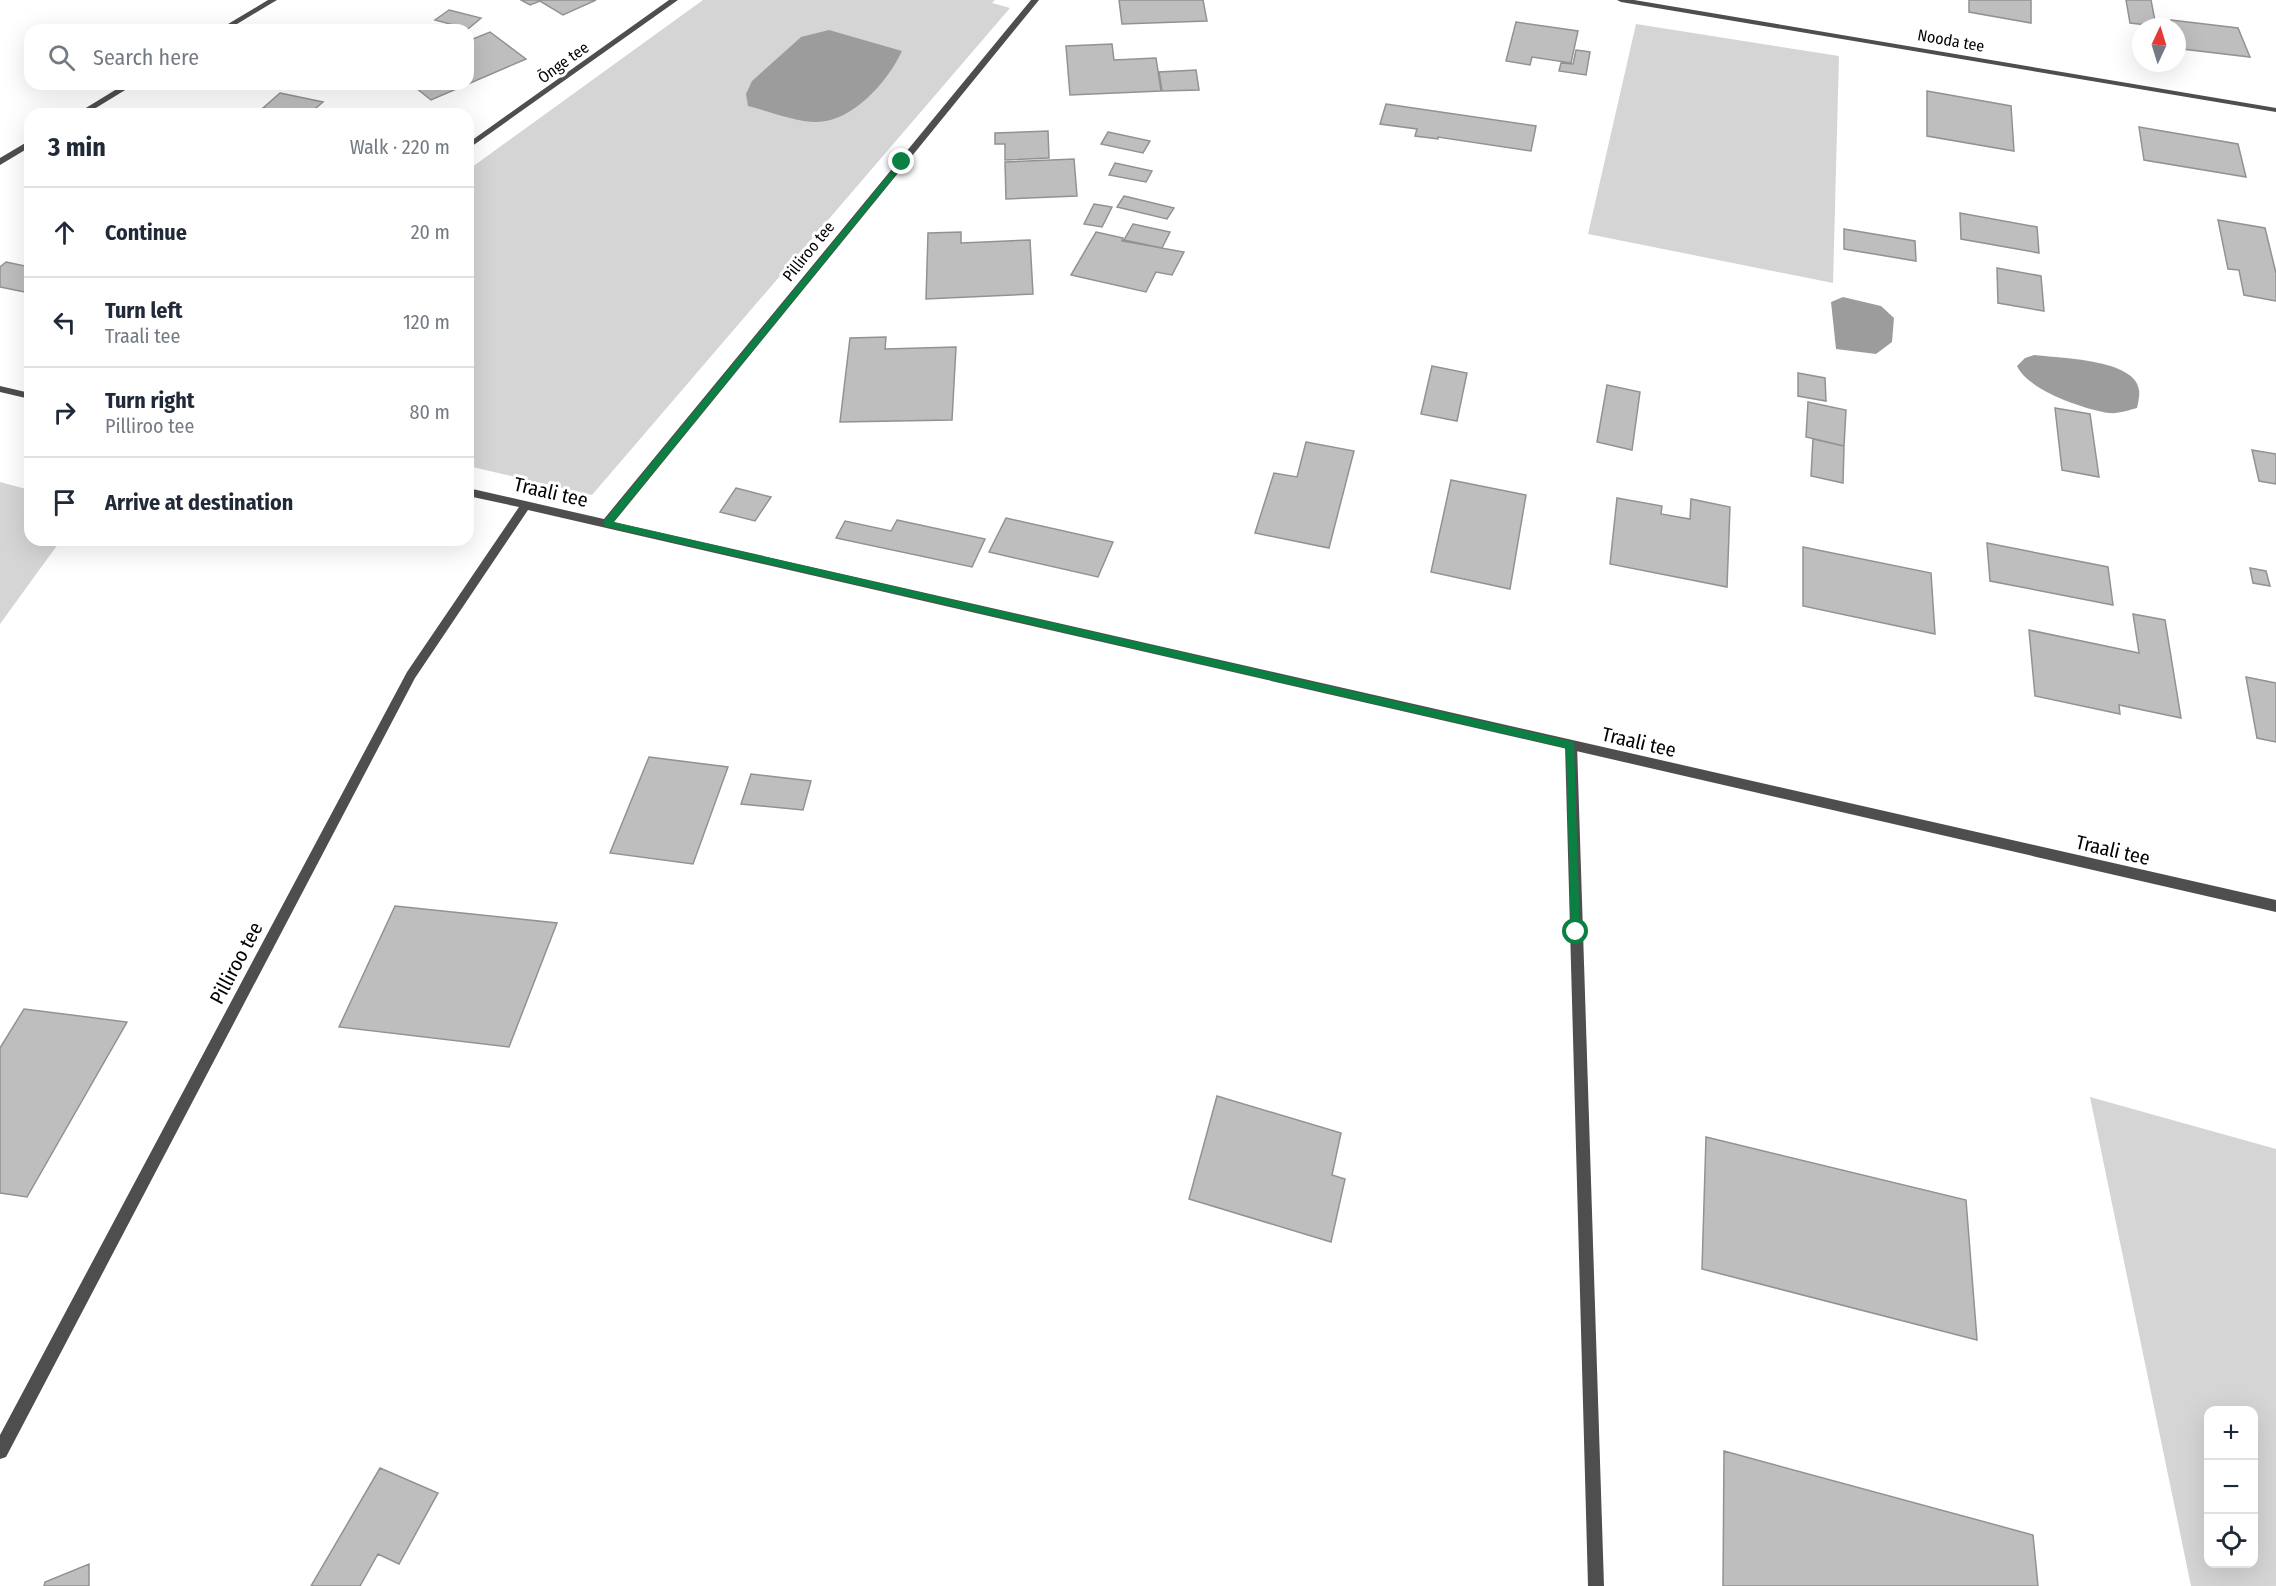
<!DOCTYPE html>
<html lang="en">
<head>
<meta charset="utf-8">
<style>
	:root { --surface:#fff; --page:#f2f2f3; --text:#1f2937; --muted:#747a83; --line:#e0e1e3 }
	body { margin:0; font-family:"Fira Sans Condensed",sans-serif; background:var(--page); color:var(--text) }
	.controls { position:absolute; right:18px; bottom:18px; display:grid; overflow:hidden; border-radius:12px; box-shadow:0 6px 24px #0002 }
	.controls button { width:54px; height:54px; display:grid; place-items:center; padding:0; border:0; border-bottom:2px solid var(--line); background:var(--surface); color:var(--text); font:30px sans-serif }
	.compass { position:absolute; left:2132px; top:18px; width:54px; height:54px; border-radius:50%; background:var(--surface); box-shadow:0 6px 24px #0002; rotate:4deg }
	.stop { position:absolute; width:18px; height:18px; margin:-14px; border:4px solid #0b8043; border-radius:50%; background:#fff }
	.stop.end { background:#0b8043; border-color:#fff; box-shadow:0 2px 6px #0008 }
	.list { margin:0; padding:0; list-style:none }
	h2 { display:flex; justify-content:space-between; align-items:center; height:78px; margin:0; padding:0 24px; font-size:26px }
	h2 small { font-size:20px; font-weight:400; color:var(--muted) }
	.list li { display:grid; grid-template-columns:39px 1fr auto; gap:18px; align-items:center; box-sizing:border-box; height:90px; padding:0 24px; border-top:2px solid var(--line) }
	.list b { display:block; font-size:22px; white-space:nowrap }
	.list p { margin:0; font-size:20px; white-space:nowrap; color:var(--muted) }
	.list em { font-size:20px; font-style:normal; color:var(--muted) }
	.icon { flex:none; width:33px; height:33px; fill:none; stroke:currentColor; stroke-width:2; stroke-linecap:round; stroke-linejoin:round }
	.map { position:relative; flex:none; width:2276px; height:1586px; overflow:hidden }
	.search { position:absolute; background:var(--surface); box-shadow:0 6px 24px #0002; left:24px; top:24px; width:450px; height:66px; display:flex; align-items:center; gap:15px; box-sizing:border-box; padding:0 21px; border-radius:18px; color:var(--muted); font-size:22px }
	.panel { position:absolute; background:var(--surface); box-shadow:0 6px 24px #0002; left:24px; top:108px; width:450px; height:438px; border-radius:18px }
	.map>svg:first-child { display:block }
	.green { fill:#d5d5d5; fill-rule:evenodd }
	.water { fill:#9c9c9c }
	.building { fill:#bebebe; stroke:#929292; stroke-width:1.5 }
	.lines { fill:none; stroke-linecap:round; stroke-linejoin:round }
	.service { fill:#4e4e4e; fill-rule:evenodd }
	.minor { fill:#4e4e4e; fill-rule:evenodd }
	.route { fill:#0b8043 }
	.labels { text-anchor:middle; stroke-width:6; stroke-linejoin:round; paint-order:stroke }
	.far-street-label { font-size:16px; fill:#000; stroke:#fff }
	.street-label { font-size:20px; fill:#000; stroke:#fff }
</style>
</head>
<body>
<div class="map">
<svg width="2276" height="1586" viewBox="0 0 2276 1586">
	<rect width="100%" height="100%" fill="#fff"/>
	<path class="green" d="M703,0H995L992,3L1010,8L592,495L468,466V170Z
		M1636,24L1839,56L1833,283L1588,234Z
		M0,482L30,490V540H61L0,624Z
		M2090,1097L2276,1149V1586H2191ZM2254,1410V1564H2208V1410Z"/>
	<path class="water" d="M829,30L902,51C888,81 853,122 816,122C797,122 768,111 748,106L746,94L752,81L801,37Z
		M1843,297L1881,306L1894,318L1892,342L1876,354L1836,349L1831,302Z
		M2034,355C2058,358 2136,359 2139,390C2140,395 2138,403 2137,408C2129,410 2118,414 2109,413C2083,409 2028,390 2017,366L2025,358Z"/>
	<path class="building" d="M521,0H596L563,15L540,1L530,5Z
		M1119,0H1203L1207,21L1122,24Z
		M1969,0H2031V23L1969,12Z
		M2126,0H2151L2156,26L2130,23Z
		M449,10L481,18L468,29L435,20Z
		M2171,20L2238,28L2250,57L2182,49L2177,27H2173Z
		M1516,22L1578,31L1571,63L1532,57L1530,65L1506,61Z
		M490,32L526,59L431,100L411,84H468V41Z
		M1112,44L1114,60L1156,58L1161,91L1070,95L1066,46Z
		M1576,50L1590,52L1586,75L1559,71L1561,63L1573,64Z
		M1196,70L1199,90L1162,91L1159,72Z
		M1927,91L2011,106L2014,151L1927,136Z
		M280,93L323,102L309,114L263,108Z
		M1386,104L1536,126L1531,151L1438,137V139L1415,136L1417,129L1380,124Z
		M2139,127L2238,144L2246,177L2144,160Z
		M1048,131L1049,158L1005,160V144H995V133Z
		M1108,132L1150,141L1143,153L1101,144Z
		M1074,159L1077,196L1006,199L1005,162Z
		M1115,163L1152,171L1146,182L1109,175Z
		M1124,196L1174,208L1167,219L1117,207Z
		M1094,204L1112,207L1102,227L1084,224Z
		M1960,213L2037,227L2039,253L1961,239Z
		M2218,220L2265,228L2276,273V301L2244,295L2239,270L2228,269Z
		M1133,224L1170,232L1162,248L1124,240Z
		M1844,229L1915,241L1916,261L1844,249Z
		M961,232V243L1030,240L1033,294L926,299L928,233Z
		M1096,232L1123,238L1122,241L1184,252L1172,275L1156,272L1146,292L1071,275Z
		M6,262L30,267V293L0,287V267Z
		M1997,268L2041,276L2044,311L1998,303Z
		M886,337L885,349L956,347L952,420L840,422L850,338Z
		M1432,366L1467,373L1457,421L1421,414Z
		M1798,373L1825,378L1826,401L1798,396Z
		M1607,385L1640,392L1632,450L1597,442Z
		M1808,402L1846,410L1844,446L1806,437Z
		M2055,408L2090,414L2099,477L2062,470Z
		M1813,439L1844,446L1843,483L1811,476Z
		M1306,442L1354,451L1329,548L1255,533L1274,473L1297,477Z
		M2252,450L2276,454V484L2259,481Z
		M1451,480L1526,495L1510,589L1431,572Z
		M736,488L771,497L755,521L720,512Z
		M1617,498L1662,506L1661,514L1690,519L1691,499L1730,507L1727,587L1610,564Z
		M1006,518L1113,542L1098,577L989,552Z
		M897,520L985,539L972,567L836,538L845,521L891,531Z
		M1987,543L2108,567L2113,605L1990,581Z
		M1803,547L1931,573L1935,634L1803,606Z
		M2250,568L2266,571L2270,586L2253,583Z
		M2133,614L2165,620L2181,718L2119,705L2120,714L2035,696L2029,630L2139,653Z
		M2246,677L2276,683V742L2257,738Z
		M649,757L728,767L693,864L610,853Z
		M751,774L811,781L803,810L741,804Z
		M395,906L557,923L509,1047L339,1027Z
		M24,1009L127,1022L27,1197L0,1193V1048Z
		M1217,1096L1341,1133L1332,1175L1345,1179L1331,1242L1189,1199Z
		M1706,1137L1966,1200L1977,1340L1702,1269Z
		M1724,1451L2033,1535L2038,1586H1723Z
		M380,1468L438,1493L399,1564L378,1554L360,1586H311Z
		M89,1564V1586H44L45,1582Z"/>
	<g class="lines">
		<path class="service" d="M1571,740L1575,742L1577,745L1604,1586H1588L1565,745L1567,742Z"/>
		<path class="minor" d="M268,0H277L227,30H218Z
			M669,0H678L468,149V143Z
			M1031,0H1039L614,522L2276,900V912L528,510L415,678L6,1457L0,1459V1435L407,672L519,507L468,496V488L604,519Z
			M1617,0H1634L2276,108V112L1621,2Z
			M125,84H135L86,114H76Z
			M27,142H30V147L0,165V158Z
			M0,386L30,393V399L0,392Z"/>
	</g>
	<path class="route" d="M900,161L906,162L613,522L1574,742L1580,935L1576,937L1571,932L1566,748L604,526V521Z"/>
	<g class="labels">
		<g class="far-street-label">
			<text transform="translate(1951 40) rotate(10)" y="6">Nooda tee</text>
			<text transform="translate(563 62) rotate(-36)" y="6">Õnge tee</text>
			<text transform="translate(808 251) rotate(-51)" y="6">Pilliroo tee</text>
		</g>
		<g class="street-label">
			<text transform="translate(551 492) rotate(13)" y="7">Traali tee</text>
			<text transform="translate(1639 742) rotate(13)" y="7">Traali tee</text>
			<text transform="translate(2113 850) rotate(13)" y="7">Traali tee</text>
			<text transform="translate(236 963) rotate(-62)" y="7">Pilliroo tee</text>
		</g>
	</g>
</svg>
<div class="controls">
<button>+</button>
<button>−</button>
<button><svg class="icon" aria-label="locate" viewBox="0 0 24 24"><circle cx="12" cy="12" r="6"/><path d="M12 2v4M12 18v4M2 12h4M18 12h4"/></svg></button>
</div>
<svg class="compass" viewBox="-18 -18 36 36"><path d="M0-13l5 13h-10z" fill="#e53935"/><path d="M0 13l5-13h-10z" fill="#747a83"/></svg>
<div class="stop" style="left:1576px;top:932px"></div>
<div class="stop end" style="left:902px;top:162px"></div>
<div class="search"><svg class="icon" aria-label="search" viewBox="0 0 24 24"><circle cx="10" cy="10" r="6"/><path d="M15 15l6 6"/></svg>Search here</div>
<section class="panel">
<h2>3 min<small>Walk · 220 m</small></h2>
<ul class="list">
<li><svg class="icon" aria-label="ahead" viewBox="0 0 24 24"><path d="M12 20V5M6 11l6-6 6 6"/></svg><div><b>Continue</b></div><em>20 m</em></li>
<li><svg class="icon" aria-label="left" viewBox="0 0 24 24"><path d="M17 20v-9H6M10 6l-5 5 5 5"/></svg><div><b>Turn left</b><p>Traali tee</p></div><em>120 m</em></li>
<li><svg class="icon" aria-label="right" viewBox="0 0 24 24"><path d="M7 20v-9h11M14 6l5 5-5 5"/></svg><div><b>Turn right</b><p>Pilliroo tee</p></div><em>80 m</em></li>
<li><svg class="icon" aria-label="arrive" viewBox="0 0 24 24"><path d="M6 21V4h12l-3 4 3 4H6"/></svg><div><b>Arrive at destination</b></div></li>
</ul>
</section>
</div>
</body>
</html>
